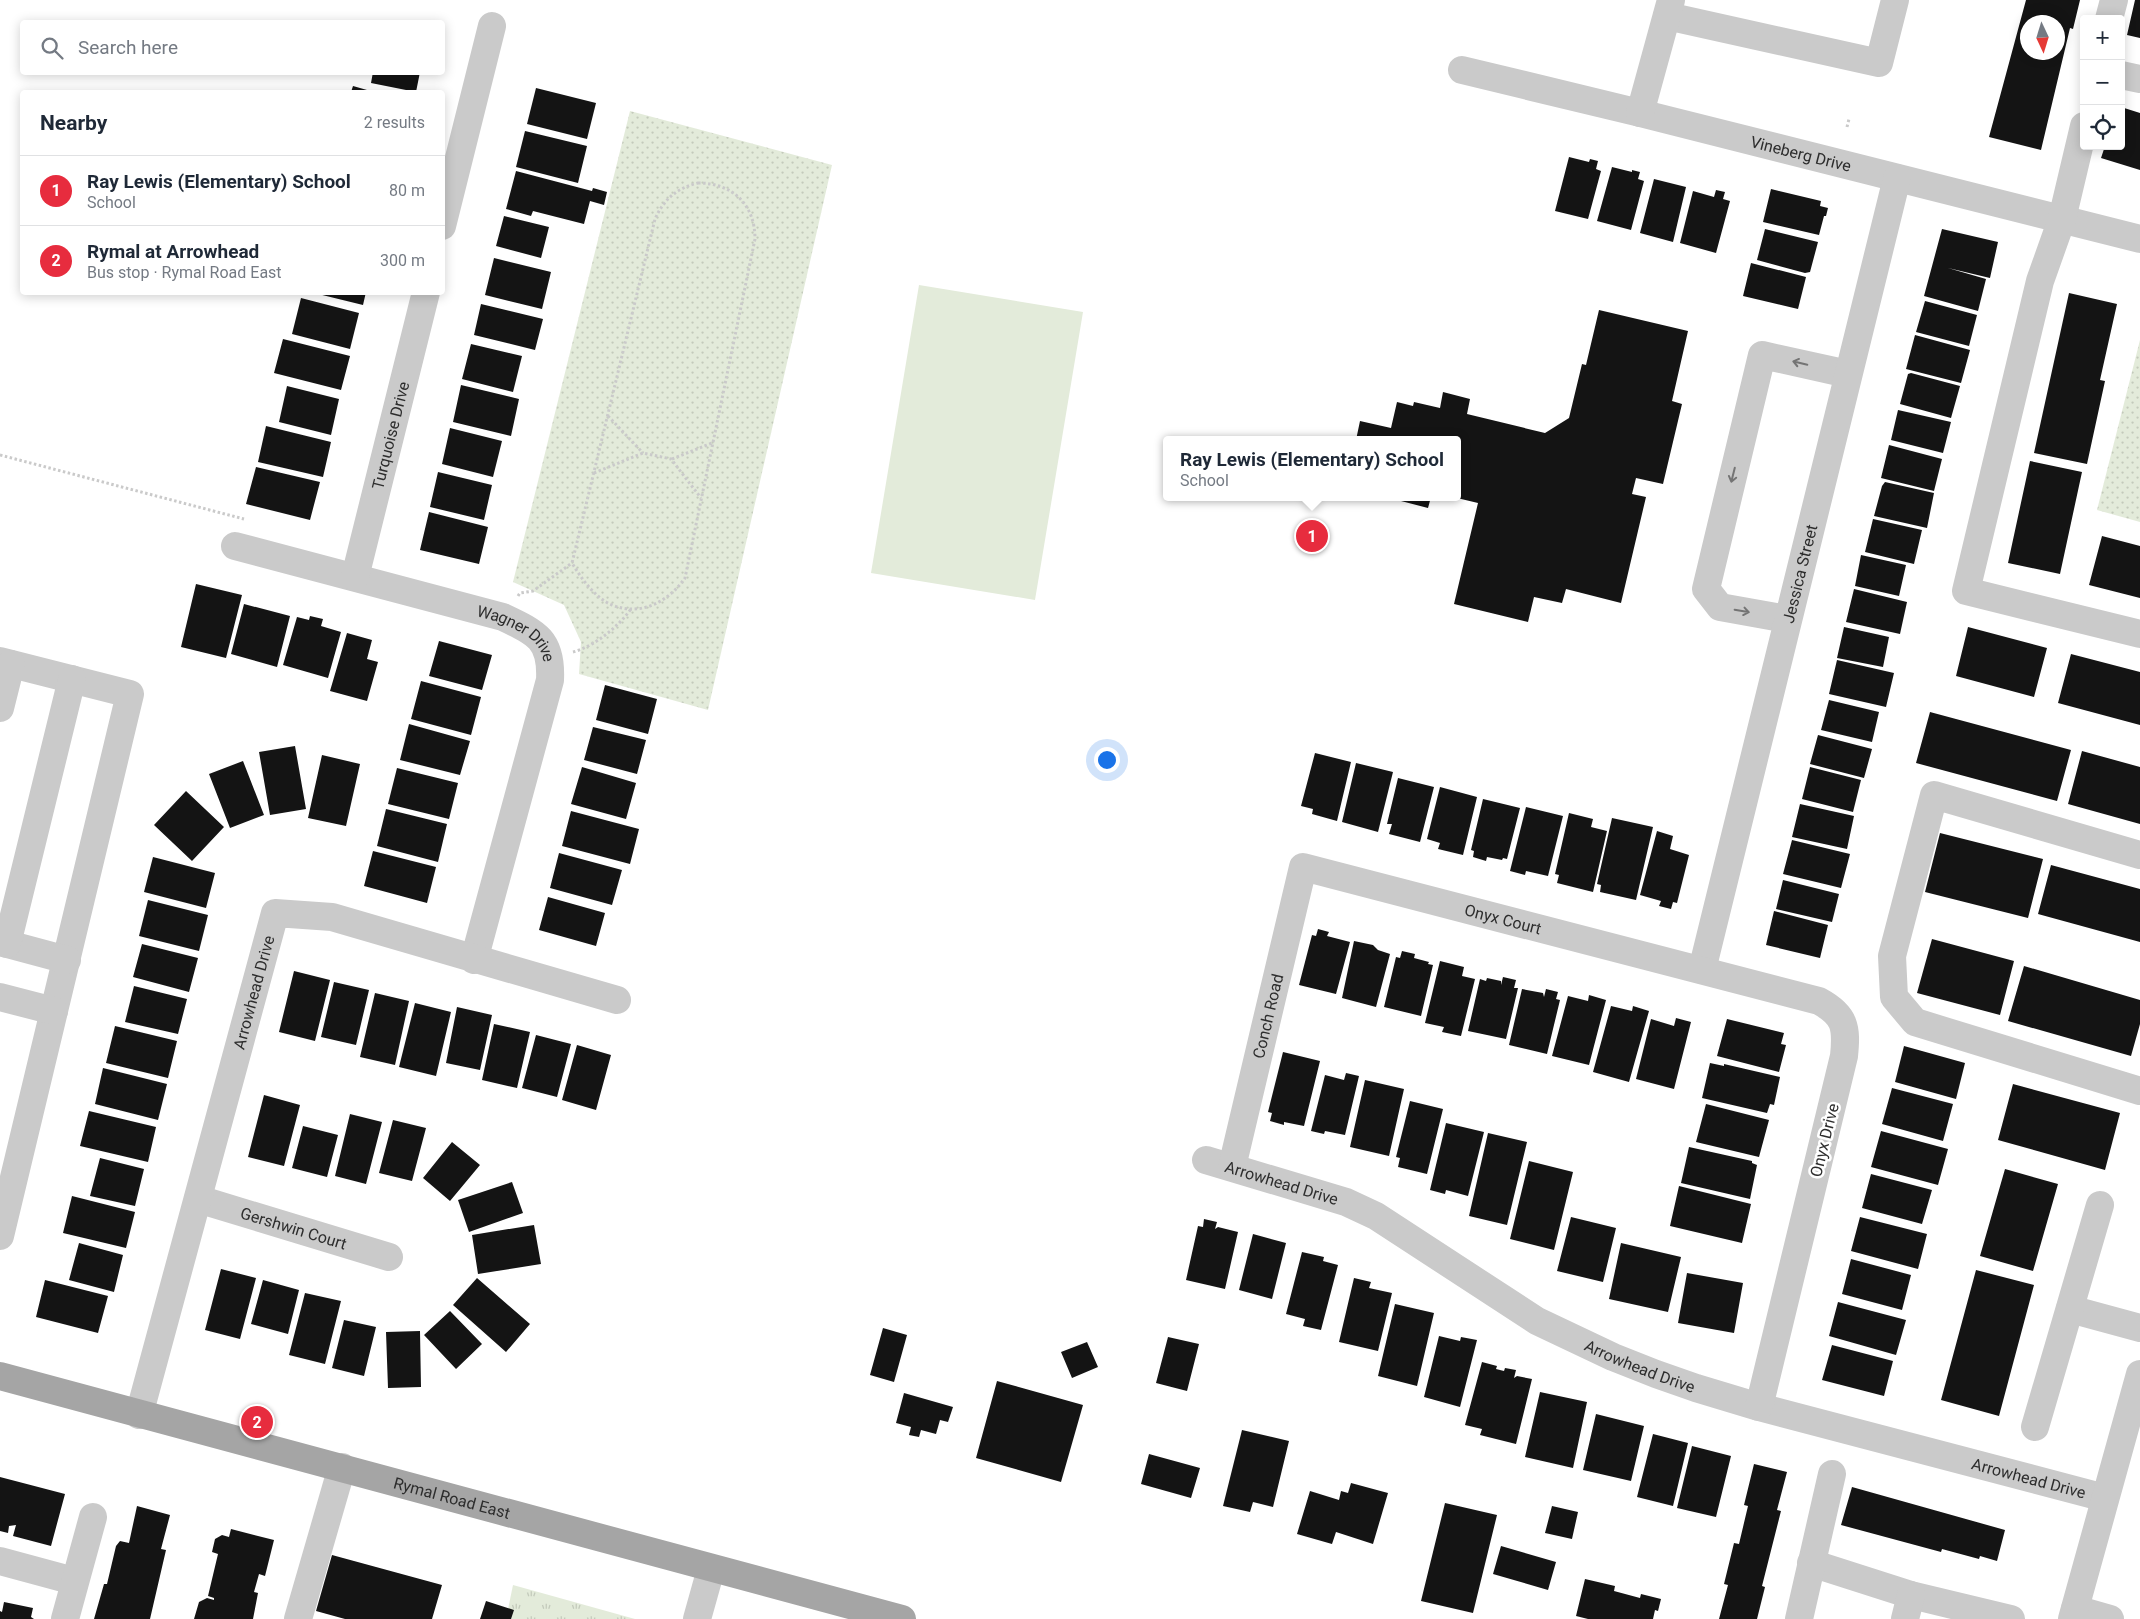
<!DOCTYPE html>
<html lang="en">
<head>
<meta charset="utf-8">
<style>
	:root { --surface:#fff; --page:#f2f2f3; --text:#1f2937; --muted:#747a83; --line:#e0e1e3; --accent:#e72c3e }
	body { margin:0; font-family:Roboto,sans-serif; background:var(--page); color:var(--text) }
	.controls { position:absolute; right:15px; top:15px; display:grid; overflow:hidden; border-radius:5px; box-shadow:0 2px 12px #0003 }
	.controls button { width:45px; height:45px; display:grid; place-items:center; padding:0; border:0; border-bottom:1px solid var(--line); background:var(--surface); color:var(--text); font:25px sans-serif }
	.compass { position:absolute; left:2020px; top:15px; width:45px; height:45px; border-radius:50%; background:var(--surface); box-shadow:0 2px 12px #0003; rotate:176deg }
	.you { position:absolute; left:1106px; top:759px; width:18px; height:18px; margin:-12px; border:4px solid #fff; border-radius:50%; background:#1a73e8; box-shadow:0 0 0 8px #1a73e833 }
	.badge { display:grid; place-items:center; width:32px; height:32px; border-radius:50%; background:var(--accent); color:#fff; font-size:16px; font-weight:700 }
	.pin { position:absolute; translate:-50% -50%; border:2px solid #fff; box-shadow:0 1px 5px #0006 }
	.popup { position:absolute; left:1163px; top:436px; width:298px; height:65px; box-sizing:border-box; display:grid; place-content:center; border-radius:5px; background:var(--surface); filter:drop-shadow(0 1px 4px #0005); font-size:16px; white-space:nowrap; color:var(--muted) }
	.popup b { font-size:19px; color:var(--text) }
	.popup::after { content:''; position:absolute; left:50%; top:100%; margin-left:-10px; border:10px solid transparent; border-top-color:var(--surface) }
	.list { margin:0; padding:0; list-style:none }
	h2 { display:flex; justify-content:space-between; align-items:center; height:65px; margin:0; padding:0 20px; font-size:21px }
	h2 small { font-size:16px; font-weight:400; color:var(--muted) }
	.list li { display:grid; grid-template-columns:32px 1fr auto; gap:15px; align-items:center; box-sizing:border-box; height:70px; padding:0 20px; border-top:1px solid var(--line) }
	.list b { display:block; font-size:19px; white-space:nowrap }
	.list p { margin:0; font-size:16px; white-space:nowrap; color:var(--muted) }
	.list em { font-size:16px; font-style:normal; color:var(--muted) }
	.icon { flex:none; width:28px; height:28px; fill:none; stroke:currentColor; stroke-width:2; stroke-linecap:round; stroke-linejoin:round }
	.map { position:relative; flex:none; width:2140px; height:1619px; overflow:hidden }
	.search { position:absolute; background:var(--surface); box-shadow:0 2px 12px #0003; left:20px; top:20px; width:425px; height:55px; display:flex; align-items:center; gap:12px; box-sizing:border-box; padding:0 18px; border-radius:5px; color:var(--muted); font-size:19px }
	.panel { position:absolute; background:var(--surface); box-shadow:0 2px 12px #0003; left:20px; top:90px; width:425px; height:205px; border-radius:5px }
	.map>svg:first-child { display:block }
	.grass { fill:url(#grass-tufts) }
	.park { fill:url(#park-dots) }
	.pitch { fill:#e3ebda }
	.building { fill:#141414; fill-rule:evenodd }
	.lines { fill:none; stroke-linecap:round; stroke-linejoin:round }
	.path { stroke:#cacaca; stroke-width:3; stroke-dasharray:2.5 2.5; stroke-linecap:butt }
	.minor { stroke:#cacaca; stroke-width:28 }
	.major { stroke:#a5a5a5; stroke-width:28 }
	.oneway { stroke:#747474 }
	.labels { text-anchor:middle; stroke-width:5; stroke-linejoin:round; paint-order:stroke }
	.street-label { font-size:16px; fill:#2d2d2d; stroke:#fff }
</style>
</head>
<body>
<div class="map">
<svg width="2140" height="1619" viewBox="0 0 2140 1619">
	<defs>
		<pattern id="grass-tufts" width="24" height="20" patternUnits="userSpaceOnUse" patternTransform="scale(1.25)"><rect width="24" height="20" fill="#e3ebda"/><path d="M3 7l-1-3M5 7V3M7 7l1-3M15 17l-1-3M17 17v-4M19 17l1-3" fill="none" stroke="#c3cabb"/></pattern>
		<pattern id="park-dots" width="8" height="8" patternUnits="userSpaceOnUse" patternTransform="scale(1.25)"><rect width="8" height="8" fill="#e3ebda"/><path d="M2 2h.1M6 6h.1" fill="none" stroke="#c3cabb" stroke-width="1.8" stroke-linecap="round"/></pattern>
	</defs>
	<rect width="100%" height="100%" fill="#fff"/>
	<path class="grass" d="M513,1585L635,1619H506Z"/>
	<path class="park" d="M630,111L832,165L708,710L579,674L581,642L564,605L513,582Z
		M2140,340V522L2097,510Z"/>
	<path class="pitch" d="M919,285L1083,312L1035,600L871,573Z"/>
	<path class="building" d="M2026,0H2080L2073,29L2070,28L2041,150L1989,137ZM2028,22H2058V52H2028Z
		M2135,0H2140V38L2127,35Z
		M373,72H420L416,92L371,83Z
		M353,86L374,92H351Z
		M536,88L596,103L587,139L527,124Z
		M2121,107L2140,113V170L2101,158L2105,146H2121Z
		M525,131L587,146L578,183L516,167Z
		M1569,157L1589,162L1590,159L1598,161L1596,169L1601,171L1588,219L1555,211Z
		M1612,167L1632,172V170L1640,172L1638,179L1644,181L1631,230L1597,221Z
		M516,171L592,191L593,188L607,192L604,205L590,201L584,224L533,211L531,216L506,209Z
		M1654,179L1686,187L1673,242L1640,233Z
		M1771,189L1821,201L1820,206L1828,208L1826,216H1824L1819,235L1763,222Z
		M1716,190L1725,192L1723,199L1730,201L1716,253L1680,243L1693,191L1714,197Z
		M504,216L549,227L541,258L496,246Z
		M1765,229L1818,242L1810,272L1805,273L1757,260Z
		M1942,229L1998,242L1990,278L1948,268L1986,279L1978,311L1924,296Z
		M494,258L551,272L542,309L485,295Z
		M1751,263L1806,277L1798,309L1743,296Z
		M310,292H366L363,305Z
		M2069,293L2117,304L2100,380L2105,381L2087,464L2034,453Z
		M301,298L359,313L350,349L292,334Z
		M1925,301L1977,315L1969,346L1916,332Z
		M481,304L543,319L535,350L474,335Z
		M1599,310L1688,331L1672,401L1682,404L1663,484L1636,478L1632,494L1646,497L1621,603L1566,589L1562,603L1534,597L1528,622L1454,604L1478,503L1457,498V440H1356L1360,421L1391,428L1397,402L1413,406L1414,402L1440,408L1443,392L1470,399L1467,414L1545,433L1569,418L1582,364L1586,365Z
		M1915,335L1970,350L1961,383L1906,369Z
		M283,339L350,356L341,390L274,373Z
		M471,344L522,356L513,392L462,379Z
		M1911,373L1960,386L1951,418L1900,404L1908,374Z
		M461,385L519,399L511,436L453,422Z
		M287,386L339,399L331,435L279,422Z
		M1898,410L1951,422L1943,453L1891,440Z
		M266,426L331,442L323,477L258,462Z
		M450,428L502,441L493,477L442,464Z
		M1889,445L1942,459L1934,491L1881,478Z
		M2030,461L2082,472L2060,574L2008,563Z
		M256,467L320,482L310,520L246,504Z
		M438,472L492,485L484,520L430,507Z
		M1885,482L1934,493L1927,528L1874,516L1882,486Z
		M1402,497H1431L1428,508L1401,501Z
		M429,512L488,527L479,564L420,550Z
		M1873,519L1922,530L1914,564L1865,552Z
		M2102,536L2140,546V598L2089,585Z
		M1861,555L1906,565L1899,596L1855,586Z
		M196,584L242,595L226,658L181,647Z
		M1854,589L1907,602L1900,634L1846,622Z
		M244,604L290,616L277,667L231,654Z
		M310,616L323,619L321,626L341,632L328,678L283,665L297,617L309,620Z
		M1844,627L1889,637L1883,667L1837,658Z
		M1968,627L2047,648L2034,697L1956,676Z
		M347,633L372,640L367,659L378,662L367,701L330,691Z
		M439,641L492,655L482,690L429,676Z
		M2071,654L2140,672V725L2058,703Z
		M1837,660L1894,673L1886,707L1829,694Z
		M421,681L481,697L471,735L411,719Z
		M605,685L657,699L648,734L596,720Z
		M1829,700L1879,712L1872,742L1821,730Z
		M1930,712L2071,750L2057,801L1916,763Z
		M409,724L470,741L460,775L400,760Z
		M593,727L646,740L637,774L584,760Z
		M1818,735L1872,749L1864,778L1810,764Z
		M295,746L306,809L270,815L259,752Z
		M2082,751L2140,767V824L2068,804Z
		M1315,753L1351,762L1337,821L1312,814L1313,809L1301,806Z
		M322,755L360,764L346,826L308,818Z
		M243,761L264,815L230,828L209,774Z
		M1356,763L1393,772L1378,832L1342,822Z
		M582,767L636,783L626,819L571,804Z
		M1810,767L1861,780L1853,812L1802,799Z
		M397,768L458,783L449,819L388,804Z
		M1398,778L1434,787L1420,842L1389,834L1392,824H1387Z
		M1440,787L1477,797L1463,855L1438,849L1440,843L1427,839Z
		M186,791L224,827L192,861L154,825Z
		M1483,799L1520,808L1507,859L1503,858L1502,860L1487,857L1486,861L1473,857L1474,851L1471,850Z
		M1800,804L1854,816L1847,849L1792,837Z
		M1526,807L1563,816L1548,876L1526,871L1525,875L1510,871Z
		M386,809L447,824L438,862L377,846Z
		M571,811L639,829L630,864L562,846Z
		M1569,813L1593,819L1591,827L1607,831L1593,892L1557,883L1559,875L1555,874Z
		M1612,818L1653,827L1636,900L1600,892L1601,885L1597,884Z
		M1657,831L1673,836L1670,849L1689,855L1677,903L1673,902L1671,909L1659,906L1661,901L1640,895Z
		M1940,833L2043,859L2028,918L1925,892Z
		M1792,840L1850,854L1841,888L1783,874Z
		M373,851L436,867L427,903L364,886Z
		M559,853L622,870L612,905L550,888Z
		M153,857L215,873L206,908L144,892Z
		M2051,865L2140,889V942L2038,914Z
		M1783,880L1839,894L1832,922L1776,909Z
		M548,897L605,913L596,946L539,930Z
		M148,900L208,915L199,951L139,936Z
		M1774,911L1828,925L1820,958L1766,945Z
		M1318,929L1329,932L1327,936L1350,942L1336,994L1299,985L1312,935L1316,936Z
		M1932,939L2014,961L2000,1015L1917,993Z
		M1354,941L1373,945L1378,950L1390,954L1376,1007L1342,998Z
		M142,944L198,958L189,992L133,977Z
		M1402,951L1415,954L1414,958L1429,962L1428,964L1433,965L1421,1016L1384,1007L1396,957L1400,958Z
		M1440,961L1464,967L1462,976L1475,979L1461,1036L1442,1032L1444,1027L1425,1023Z
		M2024,966L2140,1000V1024L2131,1056L2008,1021Z
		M294,971L330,980L315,1041L279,1032Z
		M1503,977L1516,980L1514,988H1518L1506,1039L1468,1031L1480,979L1486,981L1487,978L1501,981V985Z
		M334,982L369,990L356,1045L321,1037Z
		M134,986L187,999L178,1034L125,1022Z
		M1522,989L1543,993L1544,997L1546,989L1558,992L1556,999L1560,1000L1547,1054L1509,1045Z
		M375,993L409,1001L395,1065L360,1057Z
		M1589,995L1606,1000L1589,1065L1552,1056L1568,996L1588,1001Z
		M415,1003L451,1012L436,1076L399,1067Z
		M1611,1006L1632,1011L1633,1006L1649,1011L1629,1082L1593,1072Z
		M457,1007L492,1015L480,1070L446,1063Z
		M1676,1018L1691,1022L1674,1089L1636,1079L1651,1019L1674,1026Z
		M1727,1019L1784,1033L1781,1044L1786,1045L1779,1072L1717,1056Z
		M494,1024L530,1032L517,1088L482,1080Z
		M115,1026L177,1041L168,1078L106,1063Z
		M536,1035L571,1044L557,1097L522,1088Z
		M577,1045L611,1055L596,1110L562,1100Z
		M1904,1046L1965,1063L1956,1099L1895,1082Z
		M1283,1052L1320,1061L1304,1126L1284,1122V1125L1270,1121L1272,1113L1268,1112Z
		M1710,1063L1724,1066V1064L1780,1077L1774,1105L1770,1104L1767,1113L1702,1098Z
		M103,1068L167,1084L158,1120L95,1104Z
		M1346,1073L1359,1076L1345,1135L1325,1131L1324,1134L1311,1131L1325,1075L1344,1080Z
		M1365,1080L1404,1089L1389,1156L1350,1147Z
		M2013,1084L2120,1113L2105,1170L1998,1140Z
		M1892,1088L1953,1104L1943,1141L1882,1124Z
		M264,1095L300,1105L284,1166L248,1157Z
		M1410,1101L1443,1109L1427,1174L1398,1167L1400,1158L1396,1157Z
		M1706,1104L1769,1120L1759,1157L1696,1142Z
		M89,1111L156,1127L148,1162L80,1146Z
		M350,1114L382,1122L366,1184L335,1176Z
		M393,1120L426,1128L412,1181L379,1173Z
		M1446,1123L1484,1132L1468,1196L1446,1190L1445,1194L1430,1190Z
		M303,1126L338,1135L327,1177L292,1168Z
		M1881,1131L1948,1149L1938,1185L1871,1167Z
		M1488,1133L1527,1142L1507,1225L1469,1216Z
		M452,1142L480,1165L450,1201L423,1178Z
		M1689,1147L1752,1161V1163L1757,1165L1750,1199L1681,1183Z
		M100,1158L144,1169L135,1206L90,1196Z
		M1529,1161L1573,1172L1554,1250L1510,1239Z
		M2005,1169L2058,1184L2033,1271L1980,1256Z
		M1871,1174L1932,1190L1922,1224L1862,1208Z
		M512,1182L523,1213L469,1232L458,1200Z
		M1679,1186L1751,1204L1742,1243L1670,1226Z
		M72,1196L135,1212L126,1248L63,1233Z
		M1571,1217L1616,1228L1603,1282L1557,1271Z
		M1860,1217L1927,1234L1918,1269L1851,1251Z
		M1204,1219L1217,1222L1215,1229L1218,1227L1238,1232L1225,1289L1186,1280L1198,1226L1203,1227Z
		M534,1225L541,1264L478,1274L472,1235Z
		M1253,1234L1286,1243L1272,1299L1239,1290Z
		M79,1243L123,1255L114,1292L69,1280Z
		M1621,1243L1681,1257L1668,1312L1609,1299Z
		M1302,1252L1324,1257L1323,1261L1338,1265L1321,1330L1303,1326L1305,1319L1286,1314Z
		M1851,1259L1911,1275L1902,1310L1842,1294Z
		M221,1269L256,1278L240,1339L205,1330Z
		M1976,1270L2034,1285L1999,1416L1941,1400Z
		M1687,1273L1743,1283L1734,1333L1678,1323Z
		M477,1278L530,1324L506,1352L453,1305Z
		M1354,1278L1371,1282L1369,1288L1392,1293L1378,1351L1339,1342Z
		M45,1280L108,1296L98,1333L36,1317Z
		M263,1280L299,1290L288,1334L251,1324Z
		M305,1293L341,1301L325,1364L289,1355Z
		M1838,1302L1906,1320L1896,1355L1829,1336Z
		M1395,1304L1434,1313L1417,1386L1378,1376Z
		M450,1311L482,1344L456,1369L424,1335Z
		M344,1320L376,1327L364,1376L332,1368Z
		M883,1328L907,1335L894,1382L870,1375Z
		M420,1331L421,1387L388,1388L386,1332Z
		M1439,1336L1460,1341L1461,1337L1477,1340L1460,1407L1424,1397Z
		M1168,1337L1199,1344L1187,1391L1156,1383Z
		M1087,1342L1098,1367L1072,1378L1061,1352Z
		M1832,1345L1893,1361L1884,1396L1822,1380Z
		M1482,1362L1497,1366L1496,1369L1504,1371L1505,1368L1516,1370L1514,1378L1517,1376L1532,1379L1516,1444L1480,1435L1482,1429L1465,1425Z
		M997,1381L1083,1405L1061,1482L976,1458Z
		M1540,1392L1587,1402L1573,1468L1525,1457Z
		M904,1393L953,1407L948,1422L940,1420L936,1434L921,1430L919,1437L909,1435L911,1427L896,1423Z
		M1596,1414L1644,1426L1631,1481L1583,1470Z
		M1242,1430L1289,1441L1273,1507L1253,1502L1250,1512L1223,1506Z
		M1653,1434L1688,1443L1673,1506L1637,1497Z
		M1692,1446L1731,1456L1716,1517L1677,1508Z
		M1149,1454L1200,1468L1191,1498L1141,1484Z
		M1754,1464L1787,1472L1777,1510L1781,1511L1762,1586L1765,1587L1757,1619H1719L1728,1585L1724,1584L1734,1543L1739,1544L1748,1506L1744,1505Z
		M0,1477L65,1494L51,1546L13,1536L16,1525L9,1526L8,1533L0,1531Z
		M1351,1483L1388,1493L1373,1544L1336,1532L1332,1544L1297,1534L1310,1491L1339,1500L1341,1491L1348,1493Z
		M1852,1487L2005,1530L1997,1561L1980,1556L1979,1559L1942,1549L1941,1552L1841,1525Z
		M1445,1503L1497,1515L1473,1613L1421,1601Z
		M137,1506L170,1515L161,1549L166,1550L150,1619H94L104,1584H107L116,1546L120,1541L129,1543Z
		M1552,1506L1578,1512L1572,1539L1545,1533Z
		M231,1529L274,1540L265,1576L259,1574L254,1592L258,1593L253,1619H194L199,1602L207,1598L214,1600V1598L208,1596L218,1554L212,1552L215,1539L222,1535L229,1537Z
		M1501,1546L1556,1562L1548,1590L1493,1574Z
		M332,1555L442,1585L432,1619H345L316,1611Z
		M1585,1579L1615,1586L1614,1591L1640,1598L1641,1594L1661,1599L1658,1611L1655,1610L1653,1619H1588L1576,1616Z
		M486,1601L514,1610L511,1619H480Z
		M4,1602L33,1608L31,1617L34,1619H0V1611L2,1612Z"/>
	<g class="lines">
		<path class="path" d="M1847,127L1849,119
			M698,183C732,183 755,204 755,239L685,578C669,601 641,617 612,605C595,598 581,578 572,563L655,219C664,199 677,188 698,183Z
			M608,416L643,453
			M0,455L244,519
			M672,459L712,443
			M594,473L643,453L671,459L701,498
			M518,596L520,593L533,591L572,563
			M573,652C595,646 618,627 631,609"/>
		<g class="minor">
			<path d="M1667,16L1879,63L1895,0"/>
			<path d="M2109,19L2114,0"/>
			<path id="s1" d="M1462,70L1640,113L2140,239"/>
			<path d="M2121,75L2140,79"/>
			<path d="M1640,113L1671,0"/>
			<path d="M2084,126L2062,219L2040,281L1966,591L2140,634"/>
			<path d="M442,226L492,26"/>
			<path id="s2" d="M235,546L503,617C537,633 552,640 550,680L474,960"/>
			<path id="s3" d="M355,577L426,292"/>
			<path d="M1787,619L1720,607L1706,589L1762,355L1848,374"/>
			<path d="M0,661L130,694L0,1236"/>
			<path d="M0,708L11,664"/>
			<path d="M2140,855L1934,795L1892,956L1894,997L1915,1022L2140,1091"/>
			<path d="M0,942L67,960"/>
			<path d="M7,944L72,679"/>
			<path id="s4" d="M1702,970L1897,178"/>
			<path d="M0,997L54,1011"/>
			<path id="s5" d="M1206,1160L1346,1202L1376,1216L1537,1321L1613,1357L1656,1374L1696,1388L1759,1407L2105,1498"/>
			<path id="s6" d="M1232,1167L1303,867L1819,1001C1845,1015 1847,1027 1844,1056L1759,1407"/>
			<path id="s7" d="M198,1199L389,1257"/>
			<path d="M2070,1309L2140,1328"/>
			<path id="s8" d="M139,1415L275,913L332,917L617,1000"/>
			<path d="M2035,1427L2100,1205"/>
			<path d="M0,1561L74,1581"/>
			<path d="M1811,1563L1911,1595L2011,1619"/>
			<path d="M2075,1609L2110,1619"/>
			<path d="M65,1619L93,1517"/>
			<path d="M298,1619L342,1467"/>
			<path d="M697,1619L711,1569"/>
			<path d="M1799,1619L1832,1474"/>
			<path d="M1905,1619L1911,1595"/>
			<path d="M2072,1619L2140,1374"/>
		</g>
		<path class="major" id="s9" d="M0,1376L902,1619"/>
	</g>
	<defs><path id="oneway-shaft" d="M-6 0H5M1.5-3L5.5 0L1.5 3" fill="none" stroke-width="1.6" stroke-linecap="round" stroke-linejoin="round" transform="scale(1.25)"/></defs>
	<g class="oneway">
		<use href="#oneway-shaft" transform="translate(1800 363) rotate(-167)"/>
		<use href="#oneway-shaft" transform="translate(1733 475) rotate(104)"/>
		<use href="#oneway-shaft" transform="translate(1742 611) rotate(10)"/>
	</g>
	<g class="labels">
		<g class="street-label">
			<text dy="6" stroke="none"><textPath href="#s1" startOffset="349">Vineberg Drive</textPath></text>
			<text dy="6" stroke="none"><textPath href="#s3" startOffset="146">Turquoise Drive</textPath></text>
			<text dy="6" stroke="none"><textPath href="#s4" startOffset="408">Jessica Street</textPath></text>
			<text dy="6" stroke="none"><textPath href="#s2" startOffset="298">Wagner Drive</textPath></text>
			<text dy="6" stroke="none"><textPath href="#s6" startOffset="515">Onyx Court</textPath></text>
			<text dy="6" stroke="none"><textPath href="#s8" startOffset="438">Arrowhead Drive</textPath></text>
			<text dy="6" stroke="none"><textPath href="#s6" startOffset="155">Conch Road</textPath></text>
			<text transform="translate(1824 1140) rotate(-76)" y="6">Onyx Drive</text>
			<text dy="6" stroke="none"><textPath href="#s5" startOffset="79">Arrowhead Drive</textPath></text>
			<text dy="6" stroke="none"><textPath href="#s7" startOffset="100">Gershwin Court</textPath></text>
			<text dy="6" stroke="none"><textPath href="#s5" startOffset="484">Arrowhead Drive</textPath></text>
			<text dy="6" stroke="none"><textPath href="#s5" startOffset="889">Arrowhead Drive</textPath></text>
			<text dy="6" stroke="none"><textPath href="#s9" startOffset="468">Rymal Road East</textPath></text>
		</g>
	</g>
</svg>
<div class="controls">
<button>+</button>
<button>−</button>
<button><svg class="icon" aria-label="locate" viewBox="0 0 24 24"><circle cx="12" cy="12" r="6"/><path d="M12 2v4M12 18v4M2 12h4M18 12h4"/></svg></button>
</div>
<svg class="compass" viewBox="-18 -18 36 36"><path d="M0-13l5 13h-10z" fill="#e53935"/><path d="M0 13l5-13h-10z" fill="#747a83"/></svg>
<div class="you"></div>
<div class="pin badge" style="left:1312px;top:536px">1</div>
<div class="popup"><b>Ray Lewis (Elementary) School</b>School</div>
<div class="pin badge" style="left:257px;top:1422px">2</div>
<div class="search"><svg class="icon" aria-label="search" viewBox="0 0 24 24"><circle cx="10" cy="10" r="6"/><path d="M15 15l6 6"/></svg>Search here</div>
<section class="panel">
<h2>Nearby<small>2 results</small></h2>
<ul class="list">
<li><span class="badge">1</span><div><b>Ray Lewis (Elementary) School</b><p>School</p></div><em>80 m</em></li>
<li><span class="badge">2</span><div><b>Rymal at Arrowhead</b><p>Bus stop · Rymal Road East</p></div><em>300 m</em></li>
</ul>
</section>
</div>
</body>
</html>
